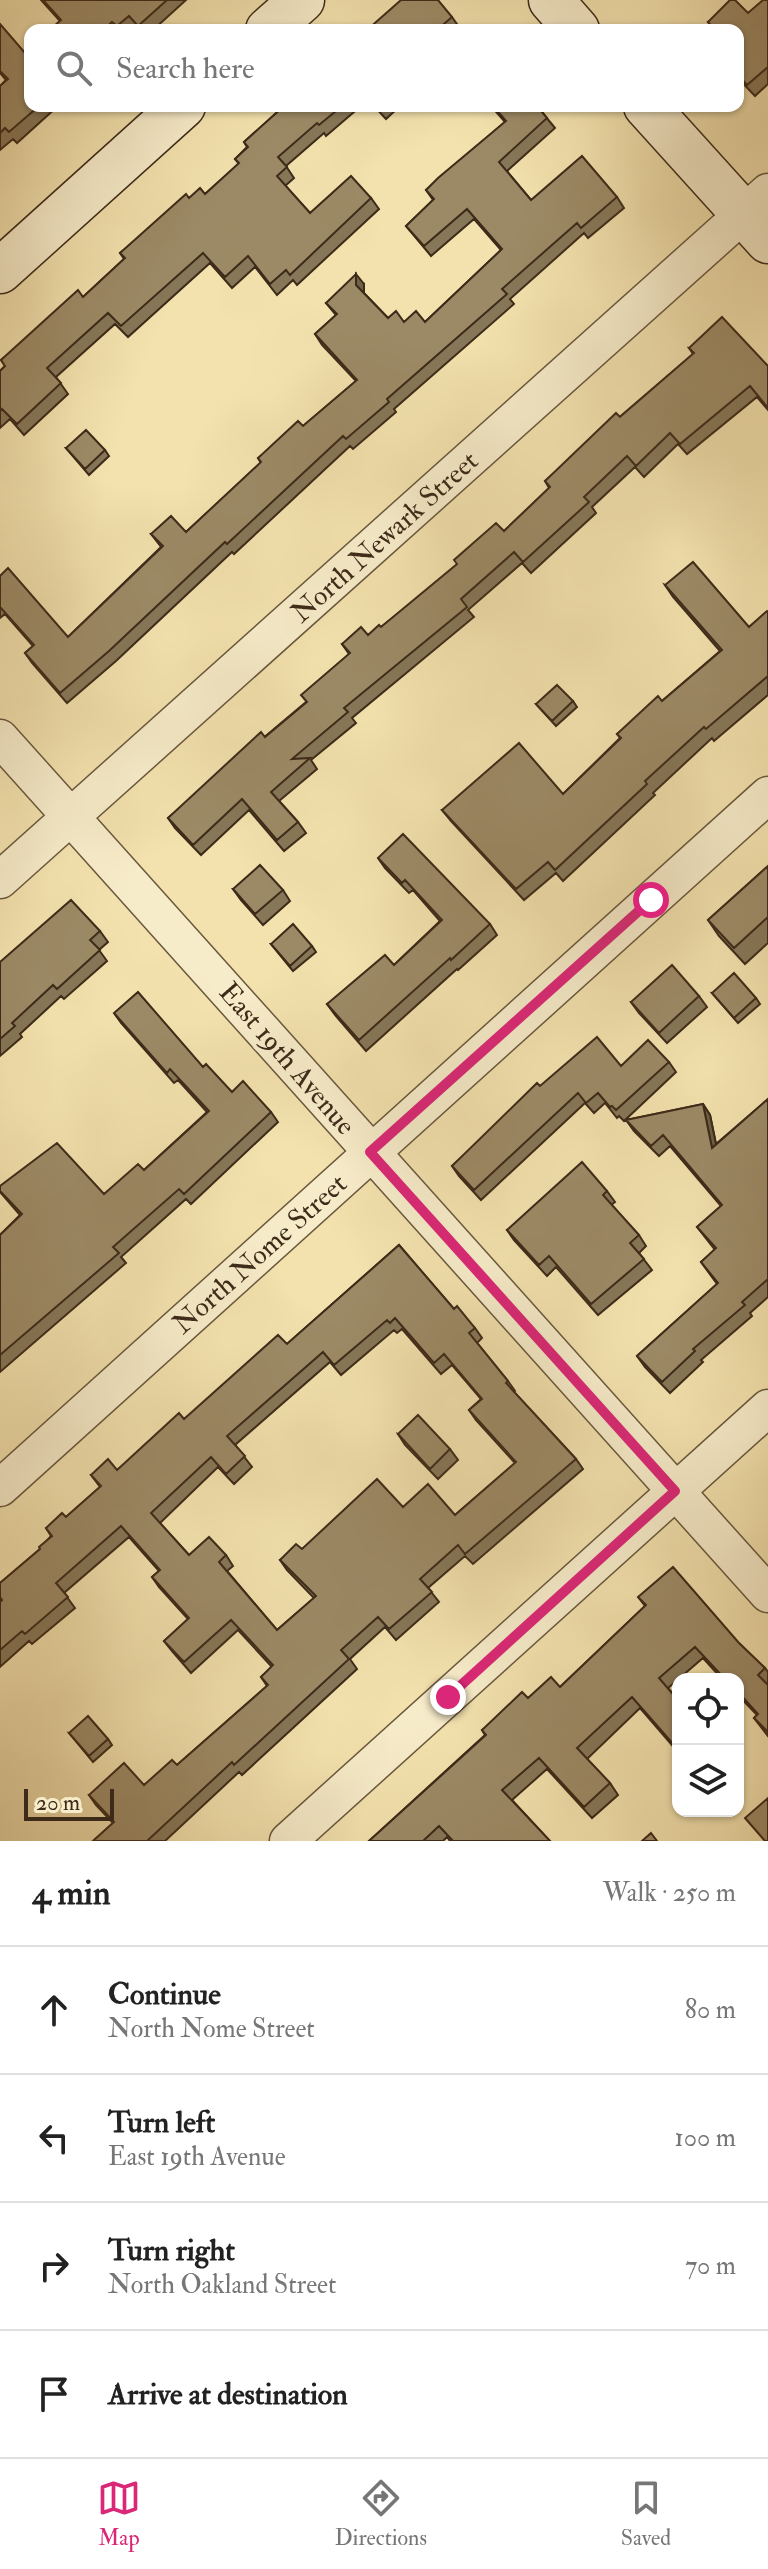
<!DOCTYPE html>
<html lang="en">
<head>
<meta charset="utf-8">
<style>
	:root { --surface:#fff; --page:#f2f2f2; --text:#222; --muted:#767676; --line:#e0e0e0; --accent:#db2777 }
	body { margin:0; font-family:"IM FELL Double Pica",serif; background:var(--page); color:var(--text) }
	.controls { position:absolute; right:24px; bottom:24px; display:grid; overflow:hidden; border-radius:16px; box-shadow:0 2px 6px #0004 }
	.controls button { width:72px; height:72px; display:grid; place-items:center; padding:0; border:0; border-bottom:2px solid var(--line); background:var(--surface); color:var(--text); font:40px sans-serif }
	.scale { position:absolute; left:24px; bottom:20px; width:90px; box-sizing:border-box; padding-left:8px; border:4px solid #3d2a19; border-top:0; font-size:22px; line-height:28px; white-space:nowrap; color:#3d2a19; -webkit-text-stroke:6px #f7ecca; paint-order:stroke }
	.stop { position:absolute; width:24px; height:24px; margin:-18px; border:6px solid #db2777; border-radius:50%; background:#fff }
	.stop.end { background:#db2777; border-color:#fff; box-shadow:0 2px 8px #0008 }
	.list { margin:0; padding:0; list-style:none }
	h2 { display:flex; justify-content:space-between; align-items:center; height:104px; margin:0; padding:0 32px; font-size:34px }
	h2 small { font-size:26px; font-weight:400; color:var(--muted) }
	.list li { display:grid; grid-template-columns:52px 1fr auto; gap:24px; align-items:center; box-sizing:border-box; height:128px; padding:0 32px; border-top:2px solid var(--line) }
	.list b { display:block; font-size:30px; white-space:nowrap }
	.list p { margin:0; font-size:26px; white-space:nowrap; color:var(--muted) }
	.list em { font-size:26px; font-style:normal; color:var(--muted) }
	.icon { flex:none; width:44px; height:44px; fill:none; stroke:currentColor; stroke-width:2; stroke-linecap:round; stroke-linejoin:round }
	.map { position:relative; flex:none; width:768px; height:1841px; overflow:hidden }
	.search { position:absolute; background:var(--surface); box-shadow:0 2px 6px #0004; left:24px; right:24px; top:24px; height:88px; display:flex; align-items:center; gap:20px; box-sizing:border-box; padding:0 28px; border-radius:16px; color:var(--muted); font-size:30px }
	.sheet { height:616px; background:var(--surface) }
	nav { display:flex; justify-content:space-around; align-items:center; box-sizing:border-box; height:112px; border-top:2px solid var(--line); background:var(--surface); font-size:22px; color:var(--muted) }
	nav a { display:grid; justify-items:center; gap:4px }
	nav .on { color:var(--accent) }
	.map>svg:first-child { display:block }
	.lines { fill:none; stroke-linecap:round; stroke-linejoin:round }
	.street-casing { stroke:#6a583e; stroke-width:39 }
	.secondary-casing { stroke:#3d2a19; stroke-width:47 }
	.street { stroke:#f7ecca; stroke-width:36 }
	.secondary { stroke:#f7ecca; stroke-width:44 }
	.wall { fill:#867758; stroke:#3d2a19; stroke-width:2; fill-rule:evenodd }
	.shaded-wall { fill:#6d6147; stroke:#3d2a19; stroke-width:2 }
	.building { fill:#9c8a66; stroke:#3d2a19; stroke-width:2; fill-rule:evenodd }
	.route { stroke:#db2777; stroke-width:10 }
	.labels { text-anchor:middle; stroke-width:8; stroke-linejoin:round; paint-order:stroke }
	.street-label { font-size:28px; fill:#3d2a19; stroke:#f7ecca }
</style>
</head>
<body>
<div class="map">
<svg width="768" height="1841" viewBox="0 0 768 1841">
	<rect width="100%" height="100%" fill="#f3e2ae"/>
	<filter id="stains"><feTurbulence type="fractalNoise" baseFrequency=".0025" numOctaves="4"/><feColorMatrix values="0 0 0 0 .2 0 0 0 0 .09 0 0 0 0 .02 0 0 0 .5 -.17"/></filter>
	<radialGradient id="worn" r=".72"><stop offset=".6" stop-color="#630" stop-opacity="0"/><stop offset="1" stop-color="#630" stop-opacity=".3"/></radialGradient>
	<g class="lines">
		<g class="street-casing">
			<path id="street" d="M0,738L768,1594
				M0,880L768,192
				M0,1488L768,795
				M288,1841L768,1408"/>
		</g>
		<g class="secondary-casing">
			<path id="secondary" d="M551,0L577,30
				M268,30L302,0
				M646,106L768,241
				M0,271L183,106"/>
		</g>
		<use href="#street" class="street"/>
		<use href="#secondary" class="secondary"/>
	</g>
	<path class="wall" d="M41,0H186L153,30H139L136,26L132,30H50L60,21Z
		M768,0V84L755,96L738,78V30H713L708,22L748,13Z
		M452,17L459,27L456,30H367Z
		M0,24L30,106H58L17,143L13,139L0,150V86L6,80L0,73Z
		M284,106H361L326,136L324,133L286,166L294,178L285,186L310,213L371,198L379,209L297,285L293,280L277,295L255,267L232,288L210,263L128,337L115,324L56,377L68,394L24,435L10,419L0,428V371L5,366L1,360L83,297L124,259L120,253L189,198L205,194L239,164L235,159L247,147L244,142Z
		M374,106H400L386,119Z
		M491,106H537L555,128L507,171L531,200L617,197L624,208L588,238L584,233L510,299L514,304L394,409L396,412L353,449L350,446L234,554L232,552L116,661L67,703L32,663L25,653L33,646L5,614L0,618V576L68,637L161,547L151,534L186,532L261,463L258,458L303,426L356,381L322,345L315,334L336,315L326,303L364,284V293L388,318L404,322H425L501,250L474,219L431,256L406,226L433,200L426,190L505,122Z
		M689,348L768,366V410L757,397L687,454L678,444L644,477L635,467L592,507L596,513L531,573L522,563L468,610L474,617L352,718L356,723L311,760L317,769L279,801L298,822L306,833L284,851L249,810L201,855L175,828L168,818L306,702L349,654L342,644L368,635L381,627L504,531L549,488L545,481L693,354Z
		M66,448L105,450L109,456L89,475Z
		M665,585L749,627L768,612V695L714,741L712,738L653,793L655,795L563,881L556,873L524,900L451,821L442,810L563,794L620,738L617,734L662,701L720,651L673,597Z
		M573,701L577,707L556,726L536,704Z
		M378,858L490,924L497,935L458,970L457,969L366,1051L335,1015L327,1004L394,965L440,921L413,890L409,893L385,868Z
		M768,866V943L745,964L719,936L708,920Z
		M233,889L283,890L290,901L263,925L241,900Z
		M100,931L108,942L99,950L107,961L64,999L61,996L20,1034L22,1037L0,1056V962Z
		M271,944L312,946L316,952L293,971Z
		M712,993L756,998L760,1004L738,1023Z
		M699,996L707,1007L667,1043L639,1013L631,1002Z
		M114,1013L203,1067L232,1092L271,1112L278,1122L191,1204L186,1199L121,1257L126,1263L0,1372V1235L20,1215L0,1192V1186L104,1194L144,1170L207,1112L178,1080L174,1083L121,1023Z
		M669,1062L676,1072L624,1121L619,1116L617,1118L605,1103L594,1113L585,1103L481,1200L459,1176L452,1166L540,1086L621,1066Z
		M768,1099V1297L750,1313L752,1316L701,1360L703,1362L670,1393L645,1367L637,1356L717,1284L701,1262L715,1250L697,1227L721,1206L670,1146L659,1156L634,1131L626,1120L703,1104L710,1115L716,1144Z
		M607,1191L615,1202L611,1205L639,1235L646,1246L639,1253L652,1270L598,1315L556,1267L547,1276L514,1240L507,1230Z
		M399,1245L454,1309L475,1328L482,1338L477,1343L508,1381L515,1391L514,1392L576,1459L583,1469L473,1564L465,1556L428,1588L439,1602L396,1640L385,1627L350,1659L357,1669L242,1775L239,1772L165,1841H93L113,1823L96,1805L89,1795L144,1785L177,1765L267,1686L261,1677L272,1667L238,1630L191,1673L172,1651L164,1641L188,1619L159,1587L152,1577L159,1571L129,1537L64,1593L75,1608L32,1644L29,1641L0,1667V1602L2,1601L0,1599V1583L40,1549L51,1536L46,1528L66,1517L100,1487L91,1475L117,1470L184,1419L287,1344ZM402,1329L441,1374L452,1365L481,1399L469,1410L476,1420L515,1463L455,1515L403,1507L302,1549L280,1560L287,1570L314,1598L277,1630L227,1571L233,1566L226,1555H189L160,1523L218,1467L234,1484L252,1467L235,1445L330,1362L341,1375L394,1330L397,1333Z
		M398,1434L450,1449L458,1460L438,1479L405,1445Z
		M638,1597L739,1643L765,1668L768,1672V1736L754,1718L757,1715L738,1695V1679H722L703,1658L668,1688L678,1700V1752L640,1708L587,1759L610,1783L618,1795L592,1818L547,1769L512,1800L550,1841H450L447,1837L443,1841H369L485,1735L482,1730L528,1698L560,1687L645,1606Z
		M69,1733L108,1739L112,1745L93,1762Z"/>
	<path class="shaded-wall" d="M356,274L364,284V295L356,285Z
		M703,1104L710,1115L719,1159L712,1148Z"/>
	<path class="building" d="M43,0H167L138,26L129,16L117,26L112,22L103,30H50L61,20Z
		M401,0H438L452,17L437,30H367Z
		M730,0H735L748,13L763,0H768V67L747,85L738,75V30H715L708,22Z
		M0,24L25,53L30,48V106H39L9,132L5,128L0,133V86L8,79L0,71Z
		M284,106H342L319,125L317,123L278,157L287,167L277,176L310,213L351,176L371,198L290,275L286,270L270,284L248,256L225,277L203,253L121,326L108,313L47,368L61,383L17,424L2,409L0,411V371L5,366L1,360L78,290L83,297L125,258L120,253L186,194L189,198L200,188L205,194L239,163L235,159L248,147L244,142Z
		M493,106H537L547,118L499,162L531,200L582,156L617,197L581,228L577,223L502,289L507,294L387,399L389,402L346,439L343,436L227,544L225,542L109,651L60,693L25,653L34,645L0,607V576L8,568L68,637L163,546L151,534L171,516L186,532L261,462L258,458L298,421L303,426L357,380L315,334L337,314L326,303L356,274V285L388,318L396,311L404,322L416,311L425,322L502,249L467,209L424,246L406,226L434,199L426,190L438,178L506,121Z
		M722,317L768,366V408L750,386L680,444L670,433L636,466L627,456L584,497L589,502L523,562L514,552L461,599L467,607L344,708L348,712L292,759L310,758L271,792L298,822L277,840L242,799L193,845L168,818L261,732L265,737L307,702L301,695L350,653L342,644L361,627L368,635L379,625L381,627L457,564L454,560L496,523L504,531L550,487L545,481L616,413L620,417L694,353L689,348Z
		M86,430L105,450L85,469L66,448Z
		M693,562L749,627L767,611L768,612V676L706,729L704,727L645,781L647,784L555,870L548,862L516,889L442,810L519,743L563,794L621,738L617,734L658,696L662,701L722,650L665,585Z
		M557,685L573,701L552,721L536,704Z
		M403,834L490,924L451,960L450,958L359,1040L327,1004L385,955L394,965L442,920L405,880L402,883L378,858Z
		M260,865L283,890L255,914L233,889Z
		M768,866V917L734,948L708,920Z
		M71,900L100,931L90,940L100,950L57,989L53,985L12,1023L15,1026L0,1039V962Z
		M293,924L312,946L290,966L271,944Z
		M672,965L699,996L659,1033L631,1002Z
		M734,973L756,998L734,1018L712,993Z
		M138,992L203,1067L206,1064L232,1092L243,1081L271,1112L184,1194L179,1189L113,1247L119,1253L0,1355V1235L22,1214L0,1191V1186L57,1143L104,1194L138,1164L144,1170L209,1111L170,1069L167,1073L114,1013Z
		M597,1037L621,1066L648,1040L669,1062L616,1110L612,1106L610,1107L598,1093L586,1103L578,1093L474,1190L452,1166L537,1083L540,1086Z
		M768,1099V1279L742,1302L745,1305L693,1349L695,1351L662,1382L637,1356L718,1283L701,1262L716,1248L697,1227L722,1205L663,1135L651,1146L626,1120L703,1104L712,1148Z
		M582,1162L607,1191L603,1195L639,1235L630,1243L644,1259L591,1304L549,1256L539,1265L507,1230Z
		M399,1245L454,1309L457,1306L475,1328L469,1333L508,1381L506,1383L576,1459L465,1554L458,1545L420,1579L432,1592L389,1629L378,1617L341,1650L349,1659L234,1765L232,1762L147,1841H93L114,1822L89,1795L124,1763L144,1785L172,1760L177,1765L268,1685L261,1677L273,1665L231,1620L184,1662L164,1641L189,1618L152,1577L160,1570L121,1526L56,1583L68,1597L25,1634L22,1631L0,1650V1602L2,1600L0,1597V1583L40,1549L39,1547L52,1536L46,1528L62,1513L66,1517L101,1486L91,1475L108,1459L117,1470L179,1413L184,1419L278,1335L287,1344ZM395,1318L434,1363L444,1354L482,1399L469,1410L516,1462L455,1515L428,1484L403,1507L377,1479L302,1549L296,1544L280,1560L316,1596L277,1630L219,1562L226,1555L209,1537L189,1555L151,1513L211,1457L226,1474L245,1456L227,1436L323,1352L334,1365L387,1320L390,1323Z
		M418,1415L450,1449L430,1469L398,1434Z
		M673,1567L739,1643L765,1668L758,1675L768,1685V1732L754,1718L758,1714L738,1692V1679H725L695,1647L659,1678L678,1700V1742L674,1745L632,1697L577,1748L610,1783L584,1807L539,1758L502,1790L550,1841H453L439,1826L423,1841H369L486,1735L482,1730L522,1692L528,1698L551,1677L560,1687L646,1605L638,1597Z
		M88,1716L108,1739L89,1756L69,1733Z
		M768,1798V1841H765L745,1818Z
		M651,1833L657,1841H642Z"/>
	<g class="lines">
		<path class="route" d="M448,1697L675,1491L370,1152L651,900"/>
	</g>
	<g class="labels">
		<g class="street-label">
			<text transform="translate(384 536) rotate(-42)" y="10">North Newark Street</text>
			<text transform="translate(288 1058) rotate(49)" y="10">East 19th Avenue</text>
			<text transform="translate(259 1253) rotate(-42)" y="10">North Nome Street</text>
		</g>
	</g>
	<rect width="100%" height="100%" filter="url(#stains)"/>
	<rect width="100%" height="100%" fill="url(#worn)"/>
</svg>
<div class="controls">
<button><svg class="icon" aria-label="locate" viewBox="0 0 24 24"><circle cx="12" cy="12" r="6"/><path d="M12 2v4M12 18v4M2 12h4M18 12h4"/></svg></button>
<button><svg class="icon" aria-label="layers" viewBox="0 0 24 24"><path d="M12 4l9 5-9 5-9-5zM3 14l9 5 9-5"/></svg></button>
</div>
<div class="scale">20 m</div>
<div class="stop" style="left:651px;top:900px"></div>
<div class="stop end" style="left:448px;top:1697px"></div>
<div class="search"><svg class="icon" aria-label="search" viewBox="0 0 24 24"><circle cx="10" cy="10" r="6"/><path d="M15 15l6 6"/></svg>Search here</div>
</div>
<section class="sheet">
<h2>4 min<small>Walk · 250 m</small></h2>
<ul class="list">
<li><svg class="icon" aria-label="ahead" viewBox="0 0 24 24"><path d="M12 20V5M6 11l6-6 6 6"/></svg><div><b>Continue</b><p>North Nome Street</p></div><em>80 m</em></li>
<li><svg class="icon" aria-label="left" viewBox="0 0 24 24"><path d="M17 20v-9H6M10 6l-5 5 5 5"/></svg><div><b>Turn left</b><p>East 19th Avenue</p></div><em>100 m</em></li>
<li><svg class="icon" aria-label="right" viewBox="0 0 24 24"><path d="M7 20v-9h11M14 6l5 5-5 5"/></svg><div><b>Turn right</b><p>North Oakland Street</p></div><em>70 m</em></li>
<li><svg class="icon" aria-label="arrive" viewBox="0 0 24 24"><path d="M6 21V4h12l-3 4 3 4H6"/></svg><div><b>Arrive at destination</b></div></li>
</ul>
</section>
<nav>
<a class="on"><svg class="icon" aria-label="map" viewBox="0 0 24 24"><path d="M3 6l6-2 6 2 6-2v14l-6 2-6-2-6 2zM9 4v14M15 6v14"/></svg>Map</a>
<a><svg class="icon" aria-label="directions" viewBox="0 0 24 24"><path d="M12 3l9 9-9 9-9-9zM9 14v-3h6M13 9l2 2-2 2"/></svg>Directions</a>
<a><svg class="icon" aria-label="saved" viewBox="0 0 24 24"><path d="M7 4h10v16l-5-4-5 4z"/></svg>Saved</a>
</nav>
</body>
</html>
